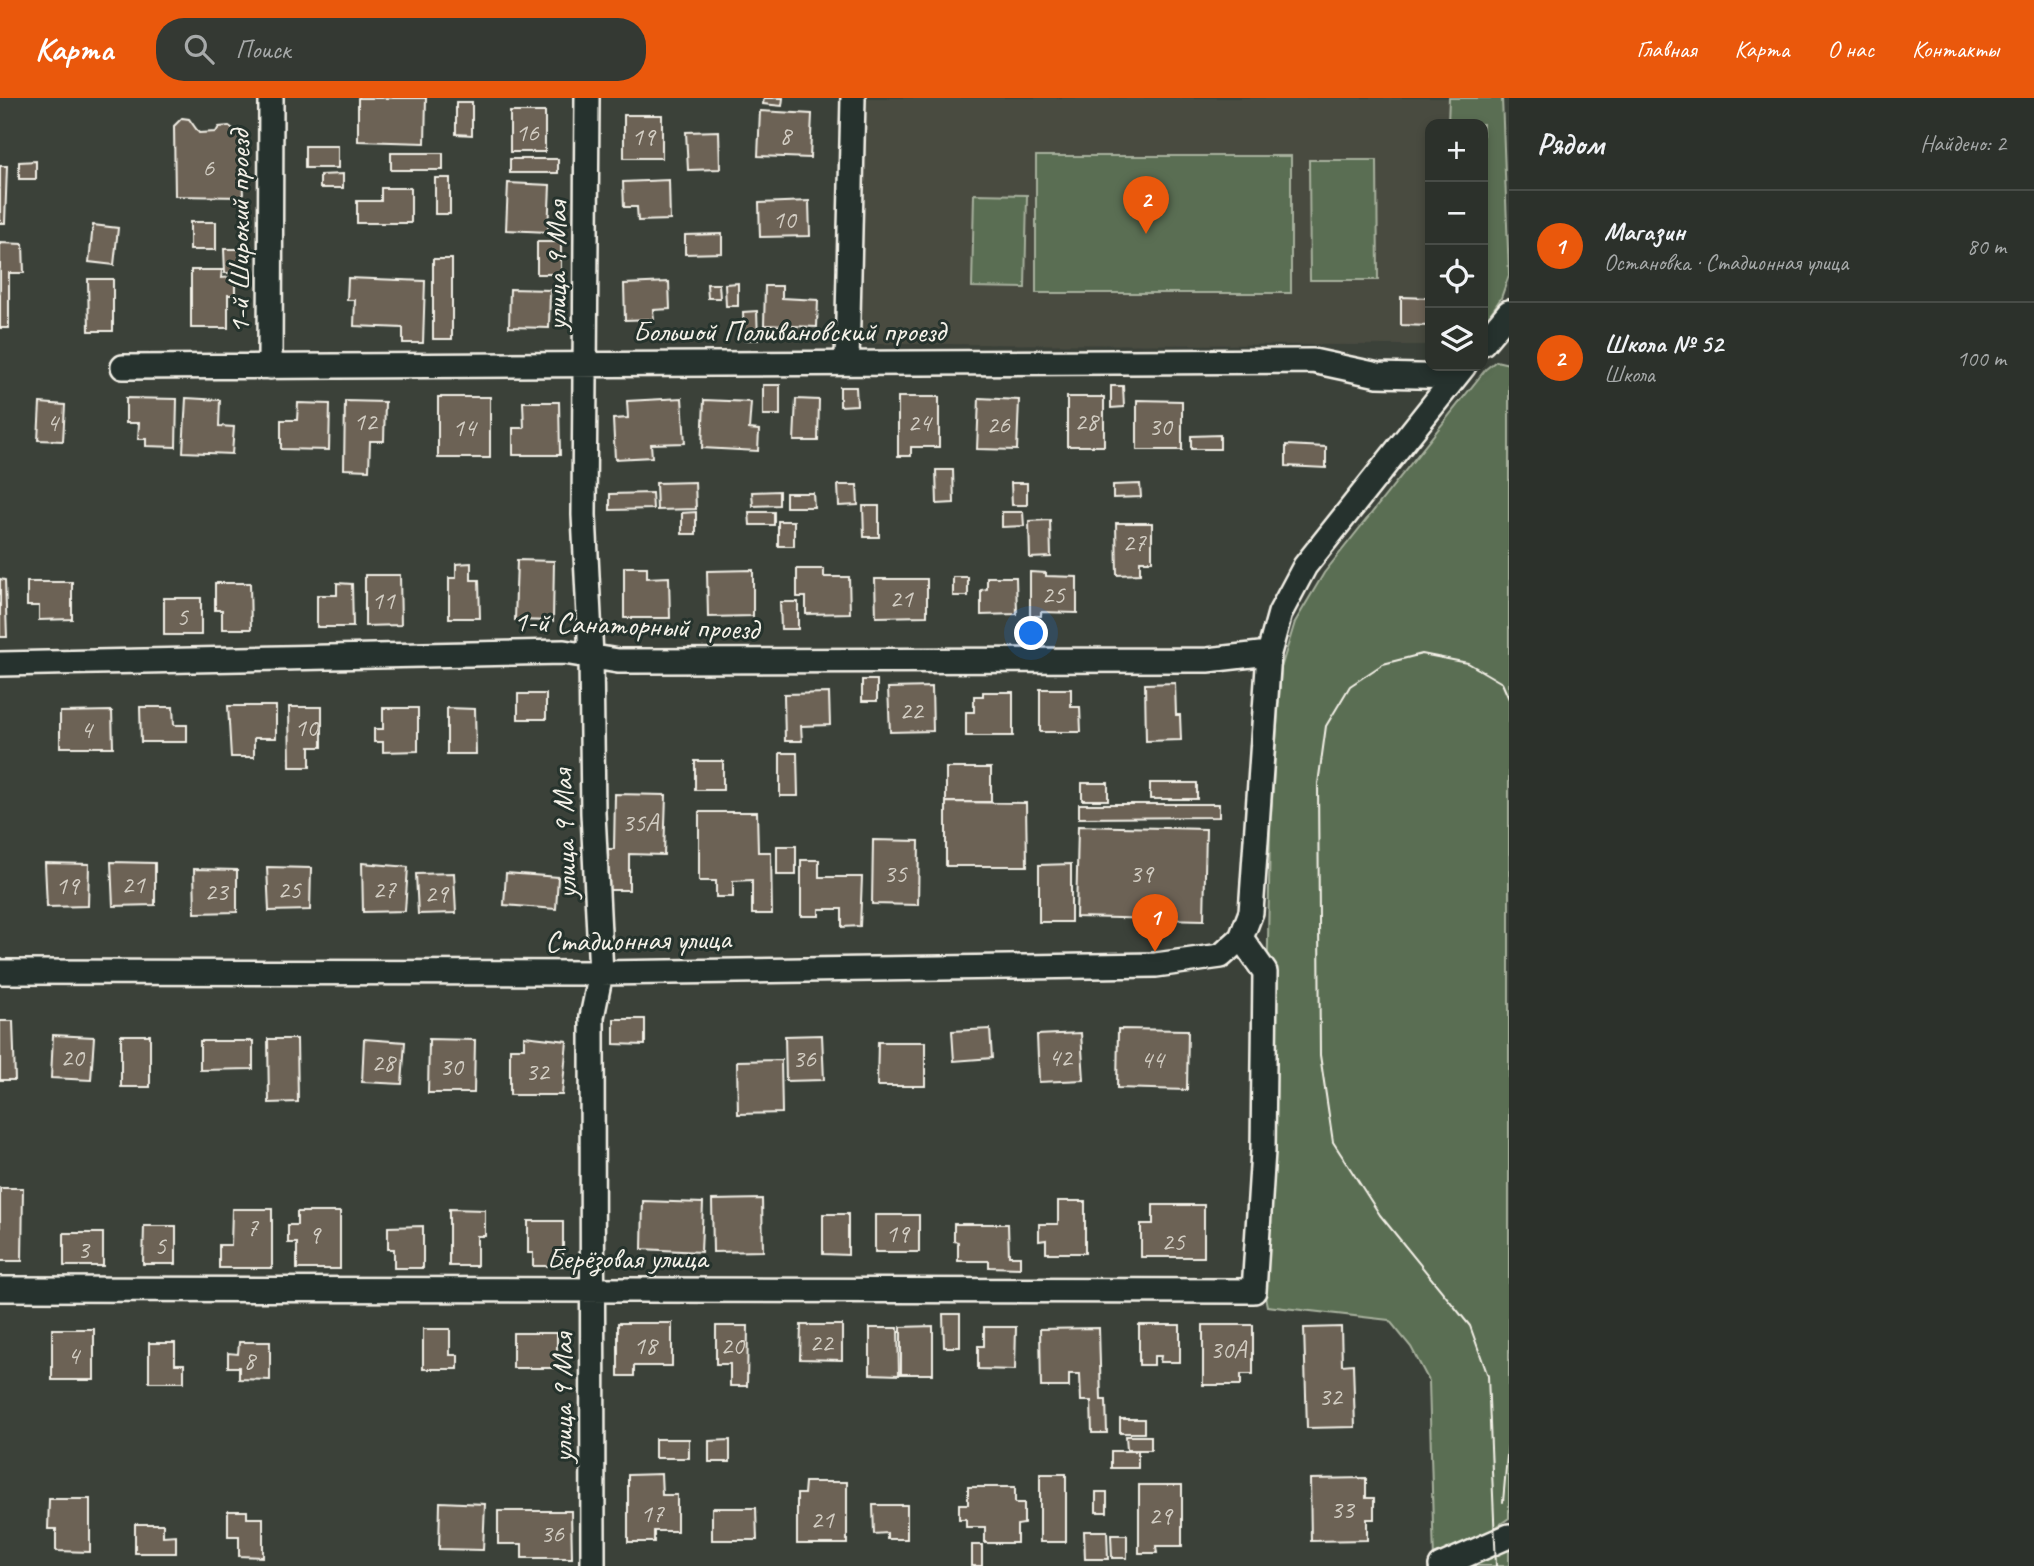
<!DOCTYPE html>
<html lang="ru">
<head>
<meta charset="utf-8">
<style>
	:root { --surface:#2c312b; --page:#343933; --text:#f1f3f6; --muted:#a6a9a9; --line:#484c47; --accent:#ea580c }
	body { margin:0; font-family:Caveat,sans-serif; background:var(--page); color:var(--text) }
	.controls { position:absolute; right:21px; top:21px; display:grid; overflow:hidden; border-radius:14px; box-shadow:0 4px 10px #0003 }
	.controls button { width:63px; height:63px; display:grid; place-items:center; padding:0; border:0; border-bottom:2px solid var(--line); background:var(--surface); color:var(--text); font:35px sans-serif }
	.you { position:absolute; left:1032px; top:536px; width:24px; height:24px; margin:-18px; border:5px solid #fff; border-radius:50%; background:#1a73e8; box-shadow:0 0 0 10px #1a73e833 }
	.badge { display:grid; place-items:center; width:46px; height:46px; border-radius:50%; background:var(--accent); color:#fff; font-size:23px; font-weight:700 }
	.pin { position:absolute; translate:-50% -58px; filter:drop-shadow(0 2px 4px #0008) }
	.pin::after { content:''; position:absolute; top:37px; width:24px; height:21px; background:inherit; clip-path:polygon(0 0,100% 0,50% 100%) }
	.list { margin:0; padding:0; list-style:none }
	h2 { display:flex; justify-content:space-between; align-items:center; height:91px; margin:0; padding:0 28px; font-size:30px }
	h2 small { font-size:23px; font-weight:400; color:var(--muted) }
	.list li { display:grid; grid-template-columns:46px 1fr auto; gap:21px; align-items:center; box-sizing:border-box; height:112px; padding:0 28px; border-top:2px solid var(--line) }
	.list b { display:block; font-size:26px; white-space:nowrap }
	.list p { margin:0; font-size:23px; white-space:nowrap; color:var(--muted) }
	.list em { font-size:23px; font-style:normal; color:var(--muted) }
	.icon { flex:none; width:38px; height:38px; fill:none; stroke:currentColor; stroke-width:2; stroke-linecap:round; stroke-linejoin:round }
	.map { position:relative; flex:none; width:1509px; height:1468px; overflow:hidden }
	header { display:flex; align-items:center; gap:42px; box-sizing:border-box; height:98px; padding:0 35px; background:var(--accent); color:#fff }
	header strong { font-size:33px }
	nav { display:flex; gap:38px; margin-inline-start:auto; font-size:24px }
	.search { width:490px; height:63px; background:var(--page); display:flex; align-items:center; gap:18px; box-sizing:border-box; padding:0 24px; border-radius:28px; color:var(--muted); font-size:26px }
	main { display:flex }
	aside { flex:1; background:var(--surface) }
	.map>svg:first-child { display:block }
	.built { fill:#4a4b41 }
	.green { fill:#5a6e52; stroke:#a7b09d; stroke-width:2 }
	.building { fill:#6c6255; stroke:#f4f1e8; stroke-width:2 }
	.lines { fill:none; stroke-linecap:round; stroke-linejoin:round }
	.street-casing { stroke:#f4f1e8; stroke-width:28 }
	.street { stroke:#26332d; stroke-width:23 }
	.tram { stroke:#f4f1e8; stroke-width:2 }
	.labels { text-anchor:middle; stroke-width:6; stroke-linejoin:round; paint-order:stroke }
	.number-label { font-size:26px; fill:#d2cdc3 }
	.street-label { font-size:30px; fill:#f4f1e8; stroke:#26332d }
</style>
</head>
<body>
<header>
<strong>Карта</strong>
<div class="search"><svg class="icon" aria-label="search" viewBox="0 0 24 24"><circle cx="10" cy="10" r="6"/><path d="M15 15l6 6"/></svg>Поиск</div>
<nav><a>Главная</a><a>Карта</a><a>О нас</a><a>Контакты</a></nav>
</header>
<main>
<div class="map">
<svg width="1509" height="1468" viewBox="0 0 1509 1468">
	<rect width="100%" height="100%" fill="#3b4139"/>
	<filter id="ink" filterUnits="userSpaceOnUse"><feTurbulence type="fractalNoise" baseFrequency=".0143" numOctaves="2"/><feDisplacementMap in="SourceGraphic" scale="14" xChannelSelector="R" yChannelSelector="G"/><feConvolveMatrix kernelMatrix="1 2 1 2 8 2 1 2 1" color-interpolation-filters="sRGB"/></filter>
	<g filter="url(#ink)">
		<path class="built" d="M864,0H1449L1448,26H1430V247L860,246Z"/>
		<path class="green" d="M1449,0H1502L1509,177L1501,200L1483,227V26H1448Z
			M1036,58H1291V195H1036Z
			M1309,62H1377L1378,182H1310Z
			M974,96L1027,97L1025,190L972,189Z
			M1496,263L1509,266V1420L1475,1444L1434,1463L1429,1283L1411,1249L1389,1222L1267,1208L1262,1184L1270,732L1281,570L1295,524L1324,475L1486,271Z
			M1509,1451V1468H1470L1490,1453Z"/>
		<path class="building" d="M358,0H426L425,45L358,43Z
			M764,0H783L782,8L763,6Z
			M456,4H472V37L456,36Z
			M760,13L812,16L810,60L758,58Z
			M510,14H545V54H510Z
			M624,17H662V60H624Z
			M182,20L189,21L199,35L216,34L219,29L229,28L236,33L241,40L243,99L175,98L174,28Z
			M719,33L720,71L688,72L686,34Z
			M305,48H338V70H305Z
			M391,55H443V72H391Z
			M510,61H558V75H510Z
			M36,63V81H19V64Z
			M0,68H7L5,125H0Z
			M343,76V90H320V77Z
			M435,80H450V116H435Z
			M669,82L670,122L638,123L637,109H624L623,84Z
			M508,85L550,87L548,134L506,132Z
			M381,90H411V125H357V103H381Z
			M809,103L810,138L760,139L759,105Z
			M190,124H216V152H190Z
			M93,127L118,130L114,167L89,164Z
			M722,136V155L685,156V137Z
			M537,144H561V176H537Z
			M0,145L23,146L24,175H9V230H0Z
			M224,151H250V175H225Z
			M433,161H452V241H433Z
			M191,172H222L221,180L235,179V197H228V230H191Z
			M348,180L425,183L423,245H403V230L354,228L355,202H347Z
			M88,181H113V233H89Z
			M669,184L670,211L653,212L654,221L625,222L624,186Z
			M738,185V208H726L725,186Z
			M707,186H719L720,200H708Z
			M765,188H782V200L818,202L817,229L764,227Z
			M510,191L550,192L549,230L509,229Z
			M1401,199L1430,200V228L1401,227Z
			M757,213L758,242H744L743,214Z
			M763,287H780V317H763Z
			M1111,288H1123L1124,309L1111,310Z
			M840,289H856L857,307L840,308Z
			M438,299H490V360H438Z
			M898,299H939V349H911V358H898Z
			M1067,299H1104V348H1067Z
			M126,300L177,301L176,349L146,348V341H138L139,325H126Z
			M186,300L220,302L219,328L234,329L232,356L183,354Z
			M682,300L685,345L651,346L652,359L615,361L613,321L628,320L627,303Z
			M979,300L1019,302L1017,352L977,351Z
			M796,301L819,302L818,343H794Z
			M704,302L751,304L749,331L759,332L758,353L702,350Z
			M1137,302L1182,303V352H1137Z
			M345,303L385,304L384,343H370L369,372L344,371Z
			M523,304H559L560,357H513V330H524Z
			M40,305L65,307L63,343L38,342Z
			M298,305L330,306L329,352L281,351V322H297Z
			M1220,337V351H1191V338Z
			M1286,347L1326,349V370L1286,368Z
			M936,372H953L954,405L937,406Z
			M695,384L696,411L657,412L656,385Z
			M1011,385H1027V407H1012Z
			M1140,386L1141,399L1113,400V387Z
			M838,387H857L858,407L839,408Z
			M779,393V407L753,408L752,394Z
			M652,395L653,411L610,412V396Z
			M786,395H813L814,409H786Z
			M863,408H879V439H864Z
			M696,414V436H682V415Z
			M749,414H774V427H750Z
			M1002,414H1023L1024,428L1002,429Z
			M1050,422L1051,459L1030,460L1029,423Z
			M778,423H794V448H778Z
			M1116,425H1152V463H1140V476L1117,477Z
			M517,462L554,463L553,523L515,522Z
			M471,465V482H479L480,520H449V480H456V466Z
			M624,469H647V480L669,479L670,520H624Z
			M797,471H824V479H849L850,515L806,516V499H797Z
			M753,472V518L708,519L707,473Z
			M1030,474L1046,475V478L1077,479V515L1041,514V518H1030Z
			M365,477H400L401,527L365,528Z
			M953,479H968V498H953Z
			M987,479H1016L1017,516L981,517V492L987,491Z
			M0,481L5,482L7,539H0Z
			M875,481H927V518L876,519Z
			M27,484H72V521L39,522V508H27Z
			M215,485H250L251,531H222V512H215Z
			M337,485L352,486L353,529H317V497H337Z
			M164,500H201V537H164Z
			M780,504H798V531H781Z
			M862,582H877V603H862Z
			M1175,585L1176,617H1180L1181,642L1146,643L1145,586Z
			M932,589L933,633L890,634L888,590Z
			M1040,591H1071V609H1080L1081,634H1040Z
			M983,594H1013V638H966V614H974V598H983Z
			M829,595L830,627L801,628L802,643H785L784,596Z
			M518,596H546V621H518Z
			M228,608H276V640H254V659H231Z
			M140,609H173L174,627H187V644H141Z
			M289,609H322V649H310V669H290Z
			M383,610H418V653L383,654V644H374V631H383Z
			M447,610L475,611L476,656H447Z
			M112,613L113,649H60V614Z
			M780,655H797L798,698H780Z
			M695,663H723V692H695Z
			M946,670H991V704H946Z
			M1082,685H1108V702H1082Z
			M1150,685H1197V701H1150Z
			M615,696L666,697L664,757L629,756V792H608V751H614Z
			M946,704L1026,705L1027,768H946Z
			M1079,706H1219V719L1079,720Z
			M699,714H757L758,754H771L772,816H752V782L733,783V799H716V783H699Z
			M1078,728L1206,731L1204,822L1076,819Z
			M873,742L919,743L918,807L872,806Z
			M777,748H796V777H777Z
			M801,762H819V779H862L860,828L842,829V811H819V818H801Z
			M111,764L155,765V807L113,808Z
			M45,765L89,766L88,808L47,809Z
			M362,765L408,769L405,813L363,814Z
			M1071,766V824H1039V767Z
			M267,769L311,770L310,812L269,813Z
			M194,771L237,772V814L195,815Z
			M454,775L456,815L418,816L416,776Z
			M506,775L558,779L556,811L504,807Z
			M614,921H645V947L614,946Z
			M0,923H13L15,982H0Z
			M990,931L992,960L954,963L952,933Z
			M1118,931L1188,932L1187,992L1117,990Z
			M1081,935L1084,982L1039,984L1037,937Z
			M53,937L94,939L91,982L51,980Z
			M121,937H150V989H121Z
			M822,937L824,982L786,983L785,938Z
			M524,938L567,943L562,997H510V950H524Z
			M268,941H297L298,1004L269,1005Z
			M364,941L405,944L402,986L362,984Z
			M429,941L475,942L474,995H428Z
			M200,943H253V971L200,972Z
			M878,944H925V988H877Z
			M781,962L782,1015L738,1016L737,963Z
			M0,1090H23L22,1163H0Z
			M762,1101L763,1153L713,1154L712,1102Z
			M643,1103L703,1105L701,1154L642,1151Z
			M1058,1103H1085V1155H1046V1142L1039,1143V1126H1058Z
			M1153,1107H1204V1159H1141V1126H1153Z
			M232,1111H272V1170H219V1147H231Z
			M449,1111L485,1112V1138H477V1168H449Z
			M297,1114H340V1171H297V1145H288V1127H297Z
			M823,1116H848V1157L823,1156Z
			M875,1117H919V1154H875Z
			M528,1123H563V1168H533V1155H528Z
			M954,1126H1008L1009,1158H1020V1170L989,1169V1163H958V1144L954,1143Z
			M144,1128H176V1166H143Z
			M423,1128V1170H394V1151H388V1129Z
			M64,1135H103V1168H64Z
			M943,1216H960V1249H944Z
			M618,1225H672V1268H634V1278H618Z
			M801,1227H842V1262L800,1261Z
			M1139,1227H1180V1264H1160L1161,1258H1154V1267H1139Z
			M1203,1227H1253V1276H1241V1287H1203Z
			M716,1228H748L747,1288H730V1266H716Z
			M933,1228V1276H901V1229Z
			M984,1229H1016L1015,1272L978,1271V1248H984Z
			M1341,1229L1342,1267L1353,1266L1355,1329L1307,1330L1304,1230Z
			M870,1230H898L899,1277L870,1276Z
			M1099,1230L1101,1302H1106L1107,1335H1092L1091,1303H1081L1080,1276H1069V1289H1041L1040,1231Z
			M52,1231H94V1282H52Z
			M423,1231H450V1257H458V1271H423Z
			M513,1235H557V1270H513Z
			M239,1244H270V1282L239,1281V1269H228V1255L238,1256Z
			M149,1245H175V1266H184V1284H149Z
			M1120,1321H1144V1335H1120Z
			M1126,1338H1151V1352H1127Z
			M655,1341H689V1360H655Z
			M730,1342V1364H709V1343Z
			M1111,1353H1138V1370H1111Z
			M661,1376L662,1397H677V1433H654V1444H628V1377Z
			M1040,1376H1066V1444H1040Z
			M1366,1380V1400H1374V1421H1367V1442L1311,1443L1310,1381Z
			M805,1384H847V1446H797V1396H804Z
			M1139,1387H1182V1448H1156L1157,1455H1139Z
			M968,1389H1015V1405H1024V1426L1017,1427V1445H985V1429H966V1421H959V1406H968Z
			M1096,1394H1107V1414H1096Z
			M49,1401H90V1454L56,1453V1431H48Z
			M440,1404L485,1406L483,1452L439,1451Z
			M873,1407H907V1441H887V1435L874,1436Z
			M712,1410H756L757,1442H712Z
			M228,1413H247V1420H263V1459L239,1458V1438H228Z
			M498,1413H571L572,1460H522V1446H498Z
			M135,1426H163V1438L176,1437V1455H135Z
			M1084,1433H1107L1108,1461H1085Z
			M1111,1437H1127V1460H1112Z
			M972,1447H982V1468H972Z"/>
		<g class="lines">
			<g class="street-casing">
				<path id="street" d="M587,0L584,417L591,558L593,715L601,875L592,919L593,1468
					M1483,245L1509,214
					M847,264L853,0
					M123,269L1313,263L1378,277L1455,279
					M270,269L271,0
					M0,566L564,554L618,563L1208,562L1269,555
					M0,874L601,875L1156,867L1221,858L1241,840L1251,814L1269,555L1280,515L1305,468L1464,268
					M0,1191L1254,1193L1263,1053L1265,874L1241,840
					M1441,1468L1509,1438"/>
			</g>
			<use href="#street" class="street"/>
			<path class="tram" d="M1503,1404L1509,1335
				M1496,1468L1488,1278L1470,1228L1380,1117L1333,1044L1320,957L1318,686L1326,628L1350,588L1383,566L1422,556L1468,565L1502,585L1509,601"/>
		</g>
	</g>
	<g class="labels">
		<g class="number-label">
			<text x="527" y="43">16</text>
			<text x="785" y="46">8</text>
			<text x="643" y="47">19</text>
			<text x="208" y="78">6</text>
			<text x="784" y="130">10</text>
			<text x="365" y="332">12</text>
			<text x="1086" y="332">28</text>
			<text x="52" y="333">4</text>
			<text x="919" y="333">24</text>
			<text x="998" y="335">26</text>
			<text x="1160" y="337">30</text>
			<text x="464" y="338">14</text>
			<text x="1134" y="453">27</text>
			<text x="1053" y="505">25</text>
			<text x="901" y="509">21</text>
			<text x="383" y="511">11</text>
			<text x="182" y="527">5</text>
			<text x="911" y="621">22</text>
			<text x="306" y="638">10</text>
			<text x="86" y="640">4</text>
			<text x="640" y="733">35А</text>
			<text x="895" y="784">35</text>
			<text x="1141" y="784">39</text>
			<text x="133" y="795">21</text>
			<text x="67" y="796">19</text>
			<text x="289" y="800">25</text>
			<text x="384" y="800">27</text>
			<text x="216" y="802">23</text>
			<text x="436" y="804">29</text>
			<text x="72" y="968">20</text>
			<text x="1060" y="968">42</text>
			<text x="804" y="969">36</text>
			<text x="1152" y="970">44</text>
			<text x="383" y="973">28</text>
			<text x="451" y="977">30</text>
			<text x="537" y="982">32</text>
			<text x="252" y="1138">7</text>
			<text x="897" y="1144">19</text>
			<text x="314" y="1145">9</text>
			<text x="1173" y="1152">25</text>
			<text x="160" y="1156">5</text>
			<text x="83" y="1160">3</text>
			<text x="821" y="1253">22</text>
			<text x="645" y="1256">18</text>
			<text x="732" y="1256">20</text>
			<text x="1228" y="1260">30А</text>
			<text x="73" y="1266">4</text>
			<text x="249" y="1271">8</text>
			<text x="1330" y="1307">32</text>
			<text x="1342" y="1420">33</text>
			<text x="652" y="1424">17</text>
			<text x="1160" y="1426">29</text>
			<text x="822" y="1430">21</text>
			<text x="552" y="1444">36</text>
		</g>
		<g class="street-label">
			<text transform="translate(239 134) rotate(-90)" y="10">1-й Широкий проезд</text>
			<text transform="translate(556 168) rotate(-90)" y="10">улица 9 Мая</text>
			<text x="789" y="243">Большой Поливановский проезд</text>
			<text transform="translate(636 527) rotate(2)" y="10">1-й Санаторный проезд</text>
			<text transform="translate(564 736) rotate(-92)" y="10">улица 9 Мая</text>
			<text transform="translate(638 842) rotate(-1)" y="10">Стадионная улица</text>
			<text x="627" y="1170">Берёзовая улица</text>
			<text transform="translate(562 1300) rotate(-90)" y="10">улица 9 Мая</text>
		</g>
	</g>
</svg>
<div class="controls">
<button>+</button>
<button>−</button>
<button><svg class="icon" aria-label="locate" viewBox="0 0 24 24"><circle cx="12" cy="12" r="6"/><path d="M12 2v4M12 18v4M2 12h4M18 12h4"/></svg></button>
<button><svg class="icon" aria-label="layers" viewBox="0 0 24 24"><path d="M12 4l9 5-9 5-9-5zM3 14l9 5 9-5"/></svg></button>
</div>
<div class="you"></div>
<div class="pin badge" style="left:1155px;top:854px">1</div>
<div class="pin badge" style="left:1146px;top:136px">2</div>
</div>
<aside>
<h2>Рядом<small>Найдено: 2</small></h2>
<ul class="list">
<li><span class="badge">1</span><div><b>Магазин</b><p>Остановка · Стадионная улица</p></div><em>80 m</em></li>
<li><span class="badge">2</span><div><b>Школа № 52</b><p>Школа</p></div><em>100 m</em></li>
</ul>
</aside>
</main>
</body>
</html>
